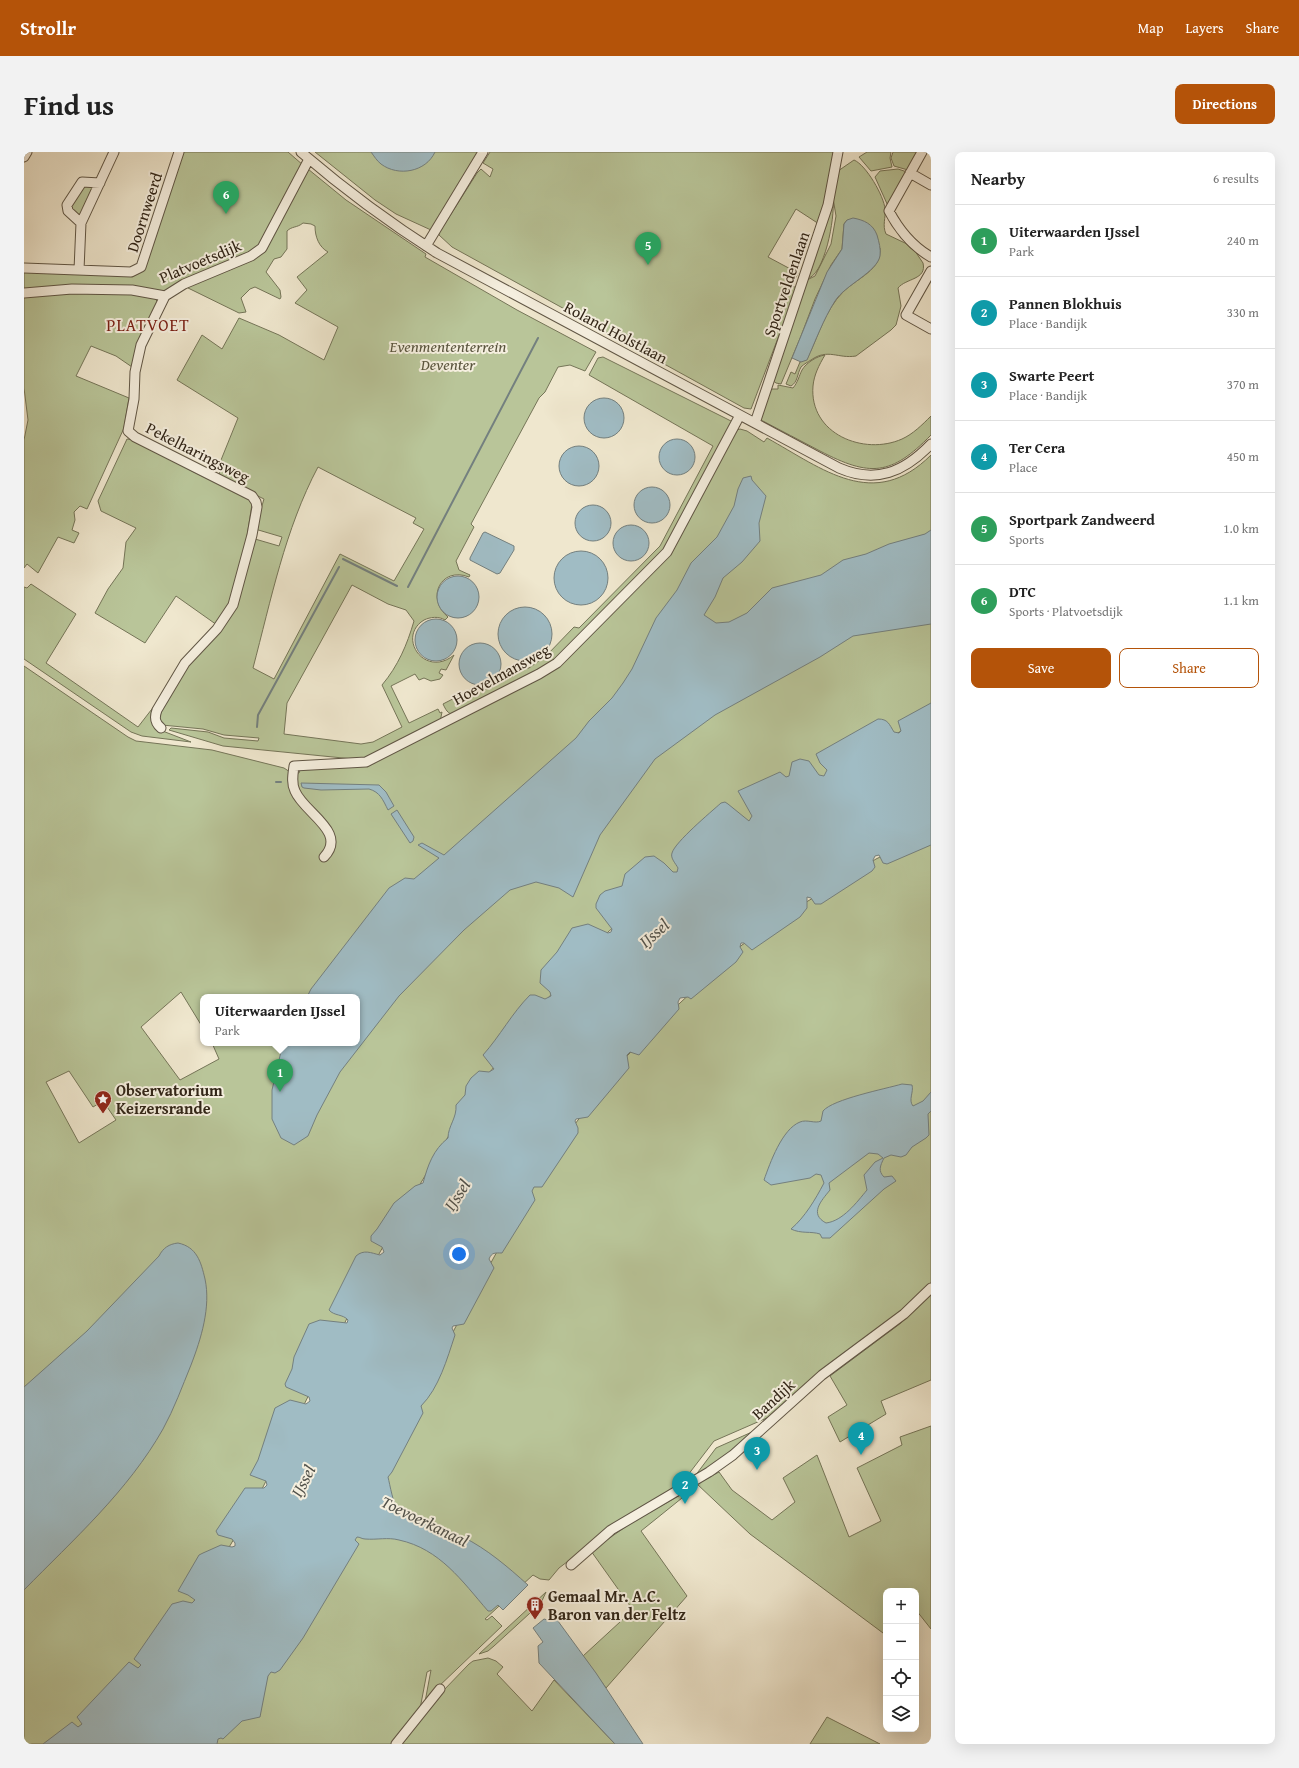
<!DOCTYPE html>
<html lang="en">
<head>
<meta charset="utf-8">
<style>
	:root { --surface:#fff; --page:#f2f2f2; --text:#222; --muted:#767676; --line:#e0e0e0; --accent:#b45309 }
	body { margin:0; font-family:"Gentium Book Plus",serif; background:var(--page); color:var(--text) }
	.controls { position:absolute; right:12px; bottom:12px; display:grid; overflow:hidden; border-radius:8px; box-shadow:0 4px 16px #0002 }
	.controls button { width:36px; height:36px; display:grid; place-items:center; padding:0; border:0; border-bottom:1px solid var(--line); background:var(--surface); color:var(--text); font:20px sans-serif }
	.you { position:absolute; left:435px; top:1102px; width:14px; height:14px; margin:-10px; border:3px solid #fff; border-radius:50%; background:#1a73e8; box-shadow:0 0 0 6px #1a73e833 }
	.badge { display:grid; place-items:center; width:26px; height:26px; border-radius:50%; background:var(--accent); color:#fff; font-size:13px; font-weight:700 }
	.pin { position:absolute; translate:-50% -33px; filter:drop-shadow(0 1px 2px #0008) }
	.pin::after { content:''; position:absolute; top:21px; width:14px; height:12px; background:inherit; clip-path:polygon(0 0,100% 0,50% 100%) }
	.popup { position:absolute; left:176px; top:842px; width:160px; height:52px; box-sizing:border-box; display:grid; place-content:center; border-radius:8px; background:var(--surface); filter:drop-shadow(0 1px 3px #0005); font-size:13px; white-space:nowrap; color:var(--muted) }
	.popup b { font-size:15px; color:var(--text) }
	.popup::after { content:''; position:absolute; left:50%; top:100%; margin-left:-8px; border:8px solid transparent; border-top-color:var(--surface) }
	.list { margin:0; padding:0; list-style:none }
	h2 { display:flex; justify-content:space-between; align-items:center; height:52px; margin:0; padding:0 16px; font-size:17px }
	h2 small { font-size:13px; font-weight:400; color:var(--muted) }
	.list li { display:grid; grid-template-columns:26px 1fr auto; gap:12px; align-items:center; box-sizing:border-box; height:72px; padding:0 16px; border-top:1px solid var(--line) }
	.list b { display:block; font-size:15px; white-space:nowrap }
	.list p { margin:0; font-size:13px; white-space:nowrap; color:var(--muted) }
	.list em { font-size:13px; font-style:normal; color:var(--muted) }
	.actions { display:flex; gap:8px; padding:12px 16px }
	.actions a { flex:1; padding:9px 0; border:1px solid var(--accent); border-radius:8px; text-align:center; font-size:14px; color:var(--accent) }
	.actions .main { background:var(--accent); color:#fff }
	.icon { flex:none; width:22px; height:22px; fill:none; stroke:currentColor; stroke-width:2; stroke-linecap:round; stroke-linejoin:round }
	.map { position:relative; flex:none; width:907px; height:1592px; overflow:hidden; border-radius:8px }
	header { display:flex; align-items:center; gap:24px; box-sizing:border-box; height:56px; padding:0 20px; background:var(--accent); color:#fff }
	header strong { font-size:19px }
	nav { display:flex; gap:22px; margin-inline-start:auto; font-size:14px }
	.intro { display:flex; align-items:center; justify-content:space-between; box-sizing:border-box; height:96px; padding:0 24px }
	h1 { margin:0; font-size:28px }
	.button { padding:10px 18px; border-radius:8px; background:var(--accent); color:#fff; font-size:14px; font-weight:700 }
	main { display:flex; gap:24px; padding:0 24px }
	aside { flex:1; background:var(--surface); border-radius:8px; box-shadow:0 4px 16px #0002 }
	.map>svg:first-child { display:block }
	.green { fill:#b9c599; stroke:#757558; fill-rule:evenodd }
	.water { fill:#a0bcc4; stroke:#74807f; fill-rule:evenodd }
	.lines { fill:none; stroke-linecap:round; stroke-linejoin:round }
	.stream { stroke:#74807f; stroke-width:2 }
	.minor-casing { stroke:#605645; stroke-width:11 }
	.minor { stroke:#f5efdf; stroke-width:9 }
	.labels { text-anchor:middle; stroke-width:4; stroke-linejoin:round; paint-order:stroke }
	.street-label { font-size:16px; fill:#312517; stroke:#f5efdf }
	.park-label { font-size:16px; font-style:italic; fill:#5a553e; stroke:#f5efdf }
	.poi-label { font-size:16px; font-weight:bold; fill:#312517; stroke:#f5efdf; text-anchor:start }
	.neighbourhood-label { font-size:17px; letter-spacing:1px; fill:#7a1f14; stroke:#f5efdf }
	.water-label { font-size:17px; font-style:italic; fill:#52524b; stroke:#f5efdf }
</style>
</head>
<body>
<header>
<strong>Strollr</strong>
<nav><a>Map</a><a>Layers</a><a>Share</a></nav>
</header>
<div class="intro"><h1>Find us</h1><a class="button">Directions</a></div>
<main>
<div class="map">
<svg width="907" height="1592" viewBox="0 0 907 1592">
	<rect width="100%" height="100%" fill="#efe7ce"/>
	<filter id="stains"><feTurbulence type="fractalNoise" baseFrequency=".005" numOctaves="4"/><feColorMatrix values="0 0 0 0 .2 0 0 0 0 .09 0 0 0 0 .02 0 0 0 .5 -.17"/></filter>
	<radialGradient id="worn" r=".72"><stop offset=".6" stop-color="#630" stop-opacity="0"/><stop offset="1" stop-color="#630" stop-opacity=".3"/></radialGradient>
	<path class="green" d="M158,0H264L279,13L238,91L219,106L141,140H0V117L114,121Z
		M291,0H456L407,78L372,62L351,48Z
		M466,0H812L809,19L795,72L772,57L744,105L774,121L768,134L773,136L727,257L720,256L428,95L415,83V81L453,21L457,17L466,25L469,17L459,11Z
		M843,0H867L866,6L868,15L847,19L835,5Z
		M869,0H895L884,18L870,14L867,6Z
		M830,8C842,13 860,44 861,57C862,66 858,73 862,82L881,91L891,99L899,111C903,128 882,126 874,136L877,154L872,173L867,178L832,204C814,207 804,196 787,208C784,210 780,212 777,215C773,222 774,230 767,234L762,232L767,220L771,222L776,210L783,207C794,185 801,158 819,140C833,126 858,118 856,96L823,68L820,72L818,97L807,113L791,147L777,184L757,232L752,231L747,227L781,129L791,124L807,92L812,64L809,46L814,19Z
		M284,17L322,48L402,102L401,105L493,158L572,200L561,219L546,213L534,215L521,240L515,246L447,372L450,375L432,409L435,418L446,423L445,425C417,414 401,446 424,465L421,468C415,464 406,465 400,468C372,485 401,527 430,503L422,518L417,517L415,521L419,523L416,527L407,529L400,526L395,528L391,522L367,534L385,571L414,557L416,561L418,560L416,570L339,608L199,594L145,578L147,576L184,580L200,586L234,589L235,586L200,583L179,577L138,573L135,570V559L150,533L164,515L167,506L200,473L231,387L255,394L258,385L231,377L240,347L195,325L197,308L214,266L153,228L178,183L198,197L215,166L255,183L300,208L314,175L271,151L283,138L273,125L304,100C295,95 291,85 291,74L287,72L279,71C273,76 268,74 263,79V97L257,105L250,107L242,120L256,138L257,145L256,147L231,135L226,137L217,146L222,160L215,161L162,135L227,108ZM294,315L392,366L389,371L400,377L370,429L316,402L250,527L229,516C247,448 261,377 294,315ZM328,433L364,452L382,458L390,469C383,493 374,514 358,533L378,575L349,590L337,592L260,582L263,551Z
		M874,17L883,20L864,54L851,25L856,19Z
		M71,33L58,62L54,63L46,57L58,34Z
		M809,49C811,64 801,125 782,127Z
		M95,139L130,146L134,150L108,215L92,204L67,194L52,224L105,246L100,276L63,357L56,354L50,360L51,368L48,378L55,381L50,391L34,385L14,421L3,412L0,416V288L4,268L0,236V144Z
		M801,203C795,213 790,223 789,234C785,282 840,304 878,287C889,282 898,273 907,264V283C867,324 846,325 796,299C776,289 757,278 737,268L744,237H754V233L769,236C774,230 775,224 778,218C782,211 793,204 801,203Z
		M579,205L709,270L644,395L533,508L430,563C423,561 422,558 419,552L448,537H464L489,524L496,517L505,516L522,504L550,475L555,476L636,394L689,294L565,223L574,206Z
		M716,277L723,279L740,290L743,286C799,317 850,360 907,303V568L877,579L800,625L653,720L584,780L524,846L466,920L424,985L356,1100L238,1337L207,1392L170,1449L118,1513L57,1573L35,1592H0V514L104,585L112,589L188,598L260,616L266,620L275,621L277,616L335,613L523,522L646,403L653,391L663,366L713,278ZM157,840L179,876V845H333V891H188L195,907L156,928L117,875ZM45,919L69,955L79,949L92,968L55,991L22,930Z
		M103,287C124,289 148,308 166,318C185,328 205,336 224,346L228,352L223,384L208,449L193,473L152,444L121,491L71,461L84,437L99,416L102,390L112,376L77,359L74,349Z
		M7,432L52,462L22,511L114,575L131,553L136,578L167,590L118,584L107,580L0,507V435L3,436Z
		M907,680V1132L882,1158L752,1262L690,1289L654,1336L560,1397L535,1416L525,1428L516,1427L509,1423L461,1467L463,1468L468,1464L478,1474L412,1537L401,1550L407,1518L403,1520L396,1557L367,1592H189L397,1254L430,1178L508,1036L551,972L603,904L656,851L718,793L784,749L852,707Z
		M907,1141V1228L857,1249L862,1262L816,1290L804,1265L823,1253L806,1224L877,1171L884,1162Z
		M907,1274V1477L892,1458V1439H862V1477L859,1481L726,1382L673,1332L695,1320L708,1338L748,1368L771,1350L759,1326L793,1303L825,1385L857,1369L833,1316L878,1293L876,1285Z
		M737,1276L728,1284L668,1328L692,1296Z
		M658,1342V1346L617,1379L663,1444L582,1536L559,1504L609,1458L567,1399L607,1371Z
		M522,1440L517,1451L470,1494L464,1499L455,1502Z
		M464,1506L472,1509L479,1515L473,1522L508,1559L530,1528L591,1592H377L418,1540L445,1512L449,1509Z
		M803,1565L856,1592H786Z"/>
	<path class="water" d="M347,0H411C402,20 374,25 357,12C353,9 350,4 347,0Z
		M829,66C840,68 849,72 853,83C855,90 857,97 856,104C853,120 821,133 811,149C799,168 792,188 783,208L777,210L768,206L803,120L818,97L820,72L823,68Z
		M560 266a20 20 0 1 1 40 0a20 20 0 1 1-40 0Z
		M635 305a18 18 0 1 1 36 0a18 18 0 1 1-36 0Z
		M535 314a20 20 0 1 1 40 0a20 20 0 1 1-40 0Z
		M727,324L728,328L742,344L735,371L736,389L718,410L699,426L691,445L680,463L692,471L705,470L723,461L748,436L797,423L819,408L842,402L865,392L901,382L907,378V472L829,484L796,505L691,563L631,607L576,683L549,745L535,736L512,730L486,738L440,778L375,844L316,920L293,963L284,984L270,993L257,986L248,967V938L259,891H333V845H283L287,837L365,736L381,726L390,727L415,706L394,693L398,691L420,703L552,586L565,569L588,546L599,531L608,517L632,466L653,438L667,411L693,385L710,354L714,337L719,326Z
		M610 353a18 18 0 1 1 36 0a18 18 0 1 1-36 0Z
		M551 371a18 18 0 1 1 36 0a18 18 0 1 1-36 0Z
		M589 391a18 18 0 1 1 36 0a18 18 0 1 1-36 0Z
		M461,380L490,394V398L476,421L473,422L446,408V406L459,381Z
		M530 426a27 27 0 1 1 54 0a27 27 0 1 1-54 0Z
		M413 445a21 21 0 1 1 42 0a21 21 0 1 1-42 0Z
		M474 482a27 27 0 1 1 54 0a27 27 0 1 1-54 0Z
		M391 488a21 21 0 1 1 42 0a21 21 0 1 1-42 0Z
		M435 512a21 21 0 1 1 42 0a21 21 0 1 1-42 0Z
		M907,551V693L863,712L859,711L855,703L851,704L849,708L851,715L848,719L797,752H791L787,746L783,745V756L776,765L728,798L720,791H717L716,795L719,800L712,810L667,847L664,845L656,846L654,850L655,857L615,903L606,900L603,903L605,916L564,965L552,967L551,969L554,976V981L518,1035H510L508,1039L511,1048L478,1101C471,1101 468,1100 465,1107L470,1116L440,1172L429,1174L428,1176L431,1183C423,1207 415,1236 397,1254L399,1261L368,1320L364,1325C366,1333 369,1352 374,1357C385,1369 423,1377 439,1385C463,1397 484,1415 504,1433L479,1458L474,1453L467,1459H464C438,1429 416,1397 375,1388C364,1385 353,1388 341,1387C338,1387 336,1385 333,1385L331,1388L335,1392L279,1486L256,1518L251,1521L247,1520L244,1524L236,1565L218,1569L199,1587L197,1586L194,1587L193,1592H19L48,1570L54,1575L58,1572L53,1565L105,1510L114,1516L117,1513L110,1507L148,1452L159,1449L168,1451L171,1448L164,1443L154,1439L175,1403L179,1401L197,1393L208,1395L211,1394V1391L208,1387L194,1383L192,1379L221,1336H240L243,1333L242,1329L226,1323L234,1308L251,1256L266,1248L282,1252L286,1249L285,1245L262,1235L261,1232L268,1217L270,1205L285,1172L296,1168L323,1171L324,1168C319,1162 310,1164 305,1158L332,1104C340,1097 347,1101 356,1103L360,1100L358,1095L347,1089V1084L353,1077L370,1051L391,1034L399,1031C404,1013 409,998 424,986C424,974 433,966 432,953L441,943L442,934L447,926L455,919L465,920L470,917L459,903C476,884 488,861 506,843H511L521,847L527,844L526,840L516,831L517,818L533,800L548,776L564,772L584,781L587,780L588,777L572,756V752L576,743L581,739L598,734L601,722L621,705L630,704L640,711L649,720H653L654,716C652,712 646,706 648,701C651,690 687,660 697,651L701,650L704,652L725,669L728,664L714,639L756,620L762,625L765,624L768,610L776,607L785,609L795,623L800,624L803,618L796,611L792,602L854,567C864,567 865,572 870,580L875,581L877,579L874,569Z
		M277,631L355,633L362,640L370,654L364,658C359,648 356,640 345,637L297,638L280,636L278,635Z
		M373,658L390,685L389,689L386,691L367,662Z
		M878,932L888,933C890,940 884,948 889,954L899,949L907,940V959L904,962L905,983L902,986L888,995L882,1003L877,1005L867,1003L860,1006C856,1014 854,1019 860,1025L868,1024L872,1029L860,1037L806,1086H798L796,1082C787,1079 777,1082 767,1077C781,1065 791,1048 800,1031L797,1023L792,1022L786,1026L747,1033L740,1028C746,1011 758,977 776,970C783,967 791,972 797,969L799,959C809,947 861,937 878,932ZM845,1001L854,1002L859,1006L851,1010L840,1023L843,1038C833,1050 819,1069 802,1071C785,1062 797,1049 806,1038L805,1031Z
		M154,1091C173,1095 177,1110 181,1127C187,1155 177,1187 167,1213C158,1235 150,1257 139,1277C104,1339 49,1388 0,1438V1235L63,1179L135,1104C139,1096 145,1092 154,1091Z
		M531,1465L572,1521L619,1592H591L515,1511L514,1494L519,1490L509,1476L520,1467L527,1469Z"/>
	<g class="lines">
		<path class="stream" d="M319,407L373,434
			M384,435L514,186
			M233,575L234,563L315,415
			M252,630H257"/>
		<g class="minor-casing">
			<path id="minor" d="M277,0C320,37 366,71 413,101L815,316C852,332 880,320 907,292
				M898,0L865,59C875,78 888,94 907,105
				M0,5L3,0
				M886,21L907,33
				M57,71L44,59L43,53L58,30L76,31
				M402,94L459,0
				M0,116L107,120L117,115L155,0
				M55,118L57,71L90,0
				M907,119L882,163L907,177
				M0,141L48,137L108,138L141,144L160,132L227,104L238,96L285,7
				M731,271L804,53L814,0
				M137,576C131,571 130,566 133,558L161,511L193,477L209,453L228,383L233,355L232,350L228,344L111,285L104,279L110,247L111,220L117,193L141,144
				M300,705C324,680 280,661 271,639C267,631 269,622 270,614L342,610L515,522L533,511L643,400L716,263
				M547,1413L587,1378L685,1320L709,1303L798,1223L880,1162L907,1136
				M372,1592L416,1537"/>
		</g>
		<use href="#minor" class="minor"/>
	</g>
	<defs>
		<g id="sight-pin" transform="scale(0.9)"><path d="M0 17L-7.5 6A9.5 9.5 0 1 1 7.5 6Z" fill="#8f2418" stroke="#f5efdf"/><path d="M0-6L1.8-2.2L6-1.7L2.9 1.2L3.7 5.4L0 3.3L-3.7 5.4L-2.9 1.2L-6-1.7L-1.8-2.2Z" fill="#fff"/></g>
		<g id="building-pin" transform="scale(0.9)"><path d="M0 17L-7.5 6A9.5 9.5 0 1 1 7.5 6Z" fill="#8f2418" stroke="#f5efdf"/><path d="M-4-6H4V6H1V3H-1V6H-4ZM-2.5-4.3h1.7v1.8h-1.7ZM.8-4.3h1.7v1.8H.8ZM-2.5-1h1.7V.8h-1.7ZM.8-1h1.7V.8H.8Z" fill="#fff"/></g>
	</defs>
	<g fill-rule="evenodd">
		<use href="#sight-pin" x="79" y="947"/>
		<use href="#building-pin" x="511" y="1453"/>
	</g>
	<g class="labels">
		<g class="street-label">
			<text transform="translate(120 60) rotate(-72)" y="6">Doornweerd</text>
			<text transform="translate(176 109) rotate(-23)" y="6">Platvoetsdijk</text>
			<text transform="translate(762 132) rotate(-71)" y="6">Sportveldenlaan</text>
			<text transform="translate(592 180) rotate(28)" y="6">Roland Holstlaan</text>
			<text transform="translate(174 300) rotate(27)" y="6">Pekelharingsweg</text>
			<text transform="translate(477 522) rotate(-29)" y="6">Hoevelmansweg</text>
			<text transform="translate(749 1247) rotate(-42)" y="6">Bandijk</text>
		</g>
		<g class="park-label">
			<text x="424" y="200">Evenmententerrein<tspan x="424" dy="18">Deventer</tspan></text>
		</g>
		<g class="poi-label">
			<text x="92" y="944">Observatorium<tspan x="92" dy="18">Keizersrande</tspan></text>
			<text x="524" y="1450">Gemaal Mr. A.C.<tspan x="524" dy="18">Baron van der Feltz</tspan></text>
		</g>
		<g class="neighbourhood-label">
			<text x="124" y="179">PLATVOET</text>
		</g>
		<g class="water-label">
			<text transform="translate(630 781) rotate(-41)" y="6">IJssel</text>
			<text transform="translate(433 1043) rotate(-57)" y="6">IJssel</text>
			<text transform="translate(279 1329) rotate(-63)" y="6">IJssel</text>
			<text transform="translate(401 1369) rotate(26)" y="6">Toevoerkanaal</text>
		</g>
	</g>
	<rect width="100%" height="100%" filter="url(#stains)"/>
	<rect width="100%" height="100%" fill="url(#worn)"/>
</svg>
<div class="controls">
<button>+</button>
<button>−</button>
<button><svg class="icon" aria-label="locate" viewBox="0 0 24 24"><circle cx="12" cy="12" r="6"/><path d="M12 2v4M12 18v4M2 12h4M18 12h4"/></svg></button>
<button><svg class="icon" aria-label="layers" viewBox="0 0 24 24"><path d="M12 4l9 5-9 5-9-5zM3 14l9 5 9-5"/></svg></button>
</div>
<div class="you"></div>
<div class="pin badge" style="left:256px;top:940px;background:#2e9e5b">1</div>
<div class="popup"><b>Uiterwaarden IJssel</b>Park</div>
<div class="pin badge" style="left:661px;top:1352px;background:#0f9aa8">2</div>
<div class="pin badge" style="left:733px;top:1318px;background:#0f9aa8">3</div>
<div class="pin badge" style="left:837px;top:1303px;background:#0f9aa8">4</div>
<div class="pin badge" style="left:624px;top:113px;background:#2e9e5b">5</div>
<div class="pin badge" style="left:202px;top:62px;background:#2e9e5b">6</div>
</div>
<aside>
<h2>Nearby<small>6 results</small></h2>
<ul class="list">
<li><span class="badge" style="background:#2e9e5b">1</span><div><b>Uiterwaarden IJssel</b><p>Park</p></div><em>240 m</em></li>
<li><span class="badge" style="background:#0f9aa8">2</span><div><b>Pannen Blokhuis</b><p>Place · Bandijk</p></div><em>330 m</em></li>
<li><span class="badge" style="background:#0f9aa8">3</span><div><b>Swarte Peert</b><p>Place · Bandijk</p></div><em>370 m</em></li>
<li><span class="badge" style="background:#0f9aa8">4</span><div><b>Ter Cera</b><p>Place</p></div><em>450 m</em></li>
<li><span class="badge" style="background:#2e9e5b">5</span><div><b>Sportpark Zandweerd</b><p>Sports</p></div><em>1.0 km</em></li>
<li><span class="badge" style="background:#2e9e5b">6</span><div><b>DTC</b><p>Sports · Platvoetsdijk</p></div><em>1.1 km</em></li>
</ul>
<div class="actions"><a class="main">Save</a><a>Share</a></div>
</aside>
</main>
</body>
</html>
